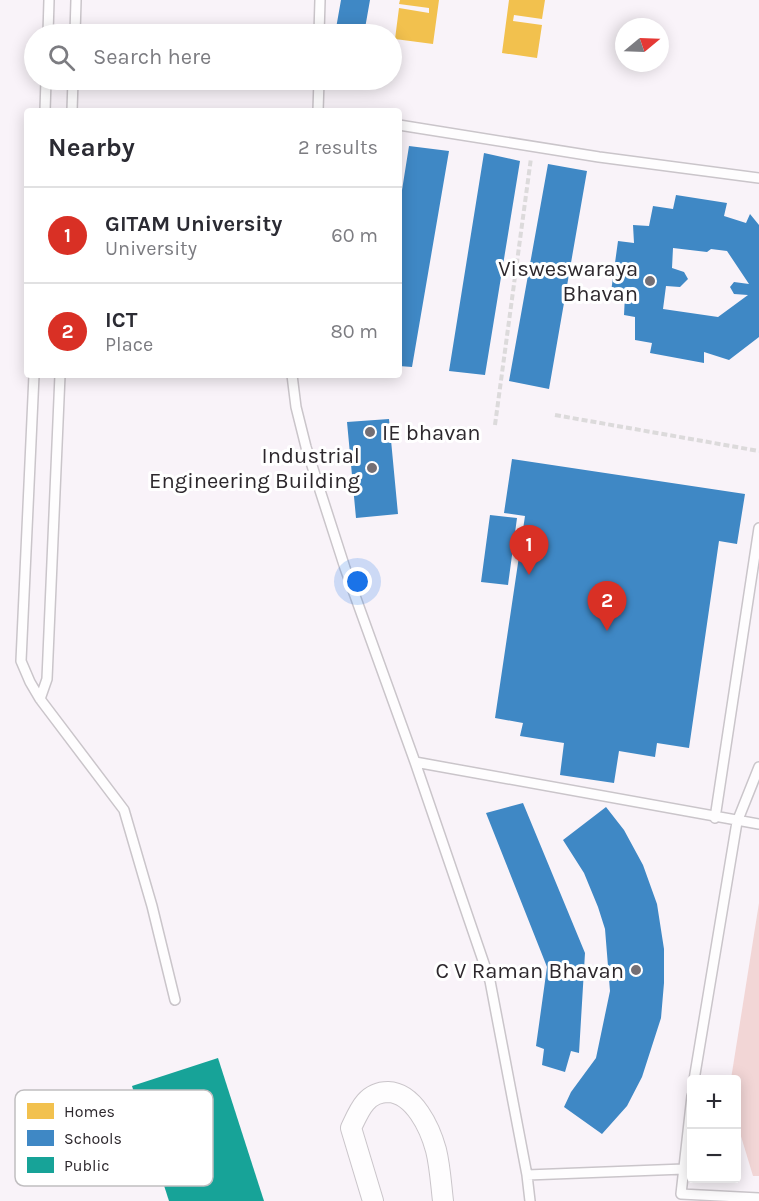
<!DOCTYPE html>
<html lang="en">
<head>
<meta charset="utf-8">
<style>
	:root { --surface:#fff; --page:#f7f7f7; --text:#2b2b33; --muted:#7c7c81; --line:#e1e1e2; --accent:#d93025 }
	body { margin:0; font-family:Karla,sans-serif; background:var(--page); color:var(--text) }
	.controls { position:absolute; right:18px; bottom:18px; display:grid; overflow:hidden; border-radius:6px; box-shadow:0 3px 15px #0003 }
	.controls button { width:54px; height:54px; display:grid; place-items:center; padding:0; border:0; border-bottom:2px solid var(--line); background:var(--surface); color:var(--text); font:30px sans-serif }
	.compass { position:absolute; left:615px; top:18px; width:54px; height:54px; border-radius:50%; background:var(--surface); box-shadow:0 3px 15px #0003; rotate:71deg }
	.you { position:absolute; left:358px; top:582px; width:21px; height:21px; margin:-15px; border:4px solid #fff; border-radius:50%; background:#1a73e8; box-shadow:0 0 0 9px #1a73e833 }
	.badge { display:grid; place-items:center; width:39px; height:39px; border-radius:50%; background:var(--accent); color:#fff; font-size:20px; font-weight:700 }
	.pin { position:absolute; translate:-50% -50px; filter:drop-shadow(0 2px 3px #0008) }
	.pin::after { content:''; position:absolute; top:32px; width:21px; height:18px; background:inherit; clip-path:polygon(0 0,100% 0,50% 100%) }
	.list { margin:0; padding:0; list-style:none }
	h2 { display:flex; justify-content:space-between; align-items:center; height:78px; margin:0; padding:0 24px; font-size:26px }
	h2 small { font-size:20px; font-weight:400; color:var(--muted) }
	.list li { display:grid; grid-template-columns:39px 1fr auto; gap:18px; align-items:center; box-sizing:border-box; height:96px; padding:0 24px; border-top:2px solid var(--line) }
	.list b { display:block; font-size:22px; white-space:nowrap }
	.list p { margin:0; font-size:20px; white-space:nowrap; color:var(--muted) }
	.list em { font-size:20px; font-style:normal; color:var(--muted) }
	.icon { flex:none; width:33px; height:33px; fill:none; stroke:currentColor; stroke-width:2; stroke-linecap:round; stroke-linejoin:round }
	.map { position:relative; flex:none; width:759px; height:1201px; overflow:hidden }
	.search { position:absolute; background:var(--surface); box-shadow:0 3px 15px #0003; left:24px; top:24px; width:378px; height:66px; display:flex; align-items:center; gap:15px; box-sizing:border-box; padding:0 21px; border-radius:33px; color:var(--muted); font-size:22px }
	.panel { position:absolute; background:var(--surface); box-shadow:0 3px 15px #0003; left:24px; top:108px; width:378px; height:270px; border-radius:6px }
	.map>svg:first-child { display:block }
	.green { fill:#f2d6d6 }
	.homes { fill:#f2c14e }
	.schools { fill:#3f88c5; fill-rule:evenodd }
	.public { fill:#17a398 }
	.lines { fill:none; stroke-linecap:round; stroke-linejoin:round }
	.lane-casing { stroke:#cac5ca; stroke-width:12 }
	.street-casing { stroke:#cac5ca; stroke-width:22 }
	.path { stroke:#dcdadb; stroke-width:4; stroke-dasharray:6 3; stroke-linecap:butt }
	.lane { stroke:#fefdfe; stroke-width:9 }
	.street { stroke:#fefdfe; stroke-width:20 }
	.poi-dot { fill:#746f74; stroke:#fff; stroke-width:2 }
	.labels { text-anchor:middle; stroke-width:6; stroke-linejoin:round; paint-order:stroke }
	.poi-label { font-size:22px; fill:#2d282d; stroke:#fff; text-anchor:end }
	.key { fill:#fff; stroke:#c0bec0; stroke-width:1.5 }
	.key-label { font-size:16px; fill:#2d282d }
</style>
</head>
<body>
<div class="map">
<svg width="759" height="1201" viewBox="0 0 759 1201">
	<rect width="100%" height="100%" fill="#f9f3f9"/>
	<path class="green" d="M759,903V1176H753L737,1123L736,1080L731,1079Z"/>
	<path class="homes" d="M400,0H439L433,44L395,39L399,8L429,13V8L399,4Z
		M509,0H545L542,19L514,15L513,21L542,25L537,58L502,53Z"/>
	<path class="schools" d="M341,0H370L364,34H335Z
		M409,146L449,151L412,367L399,366V209Z
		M484,153L520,161L485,375L449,371Z
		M548,164L587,171L549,389L509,381Z
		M676,195L727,203L724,216L746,223L750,214L759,225V337L729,360L704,352V363L650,353L652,343L635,340V317L624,315L625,295L611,292L618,241L634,243L633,225L649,226L653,206L673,209ZM673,248L707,252L711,249L727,251L749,284L734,282L730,287L734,294L748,295L718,317L663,309L666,286L680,287L688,279L684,272L672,268Z
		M389,419L398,514L356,518L347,422Z
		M512,459L745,494L737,544L719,541L689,748L657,743L655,757L619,751L614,783L560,775L564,743L520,736L523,723L495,718L525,516L504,513Z
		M490,515L517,518L508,585L481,582Z
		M523,803L585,953L579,1053L571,1051L565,1072L542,1065L544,1049L536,1046L547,967L486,813Z
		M606,807L624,830L643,865L657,904L664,949V983L661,1018L642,1077L627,1106L602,1134L564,1107L571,1092L596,1058L610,991L605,929L598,907L584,873L563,840Z"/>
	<path class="public" d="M218,1058L264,1201H169L132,1086Z"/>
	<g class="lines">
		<g class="lane-casing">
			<path id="lane" d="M48,34L49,0
				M75,34L76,0
				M319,34L320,0
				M45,111L46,80
				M72,111L73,80
				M318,111L319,80
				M399,125L599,157L759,178
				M34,375L21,661L30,682L40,699L124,810L152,906L175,1000
				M292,375L296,407L306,447L345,568L415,762L490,981L527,1175L530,1201
				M40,699L47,679L60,375
				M415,762L759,824
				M715,818L759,528
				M694,1080L737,822L759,767
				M692,1096L681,1194L759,1198
				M527,1175L684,1169"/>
		</g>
		<g class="street-casing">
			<path id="street" d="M373,1201L351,1128C359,1111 366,1092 388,1092C414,1093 430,1128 436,1150C440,1166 441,1184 443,1201"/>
		</g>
		<path class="path" d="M555,415L759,451
			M495,425L531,158"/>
		<use href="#lane" class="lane"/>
		<use href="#street" class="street"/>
	</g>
	<g class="poi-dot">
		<circle cx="650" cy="281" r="6"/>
		<circle cx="370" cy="432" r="6"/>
		<circle cx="372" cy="468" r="6"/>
		<circle cx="636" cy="970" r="6"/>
	</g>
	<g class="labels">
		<g class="poi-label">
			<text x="638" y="276">Visweswaraya<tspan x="638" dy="25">Bhavan</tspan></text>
			<text x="382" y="440" text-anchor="start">IE bhavan</text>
			<text x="360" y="463">Industrial<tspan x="360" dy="25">Engineering Building</tspan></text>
			<text x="624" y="978">C V Raman Bhavan</text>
		</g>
	</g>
	<rect x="15" y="1090" width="198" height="96" rx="9" class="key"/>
	<rect x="27" y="1103" width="27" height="16" fill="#f2c14e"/>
	<rect x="27" y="1130" width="27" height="16" fill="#3f88c5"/>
	<rect x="27" y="1157" width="27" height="16" fill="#17a398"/>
	<g class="key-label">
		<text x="64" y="1117">Homes</text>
		<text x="64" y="1144">Schools</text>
		<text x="64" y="1171">Public</text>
	</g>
</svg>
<div class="controls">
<button>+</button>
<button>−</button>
</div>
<svg class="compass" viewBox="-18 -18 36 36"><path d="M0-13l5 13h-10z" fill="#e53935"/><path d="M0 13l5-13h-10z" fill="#7c7c81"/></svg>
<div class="you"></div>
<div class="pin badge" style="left:529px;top:575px">1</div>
<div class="pin badge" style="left:607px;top:631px">2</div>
<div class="search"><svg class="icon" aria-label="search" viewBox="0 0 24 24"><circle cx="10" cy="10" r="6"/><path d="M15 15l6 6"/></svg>Search here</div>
<section class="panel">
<h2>Nearby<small>2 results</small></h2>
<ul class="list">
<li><span class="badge">1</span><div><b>GITAM University</b><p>University</p></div><em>60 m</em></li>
<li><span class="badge">2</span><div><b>ICT</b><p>Place</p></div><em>80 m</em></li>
</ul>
</section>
</div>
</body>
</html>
